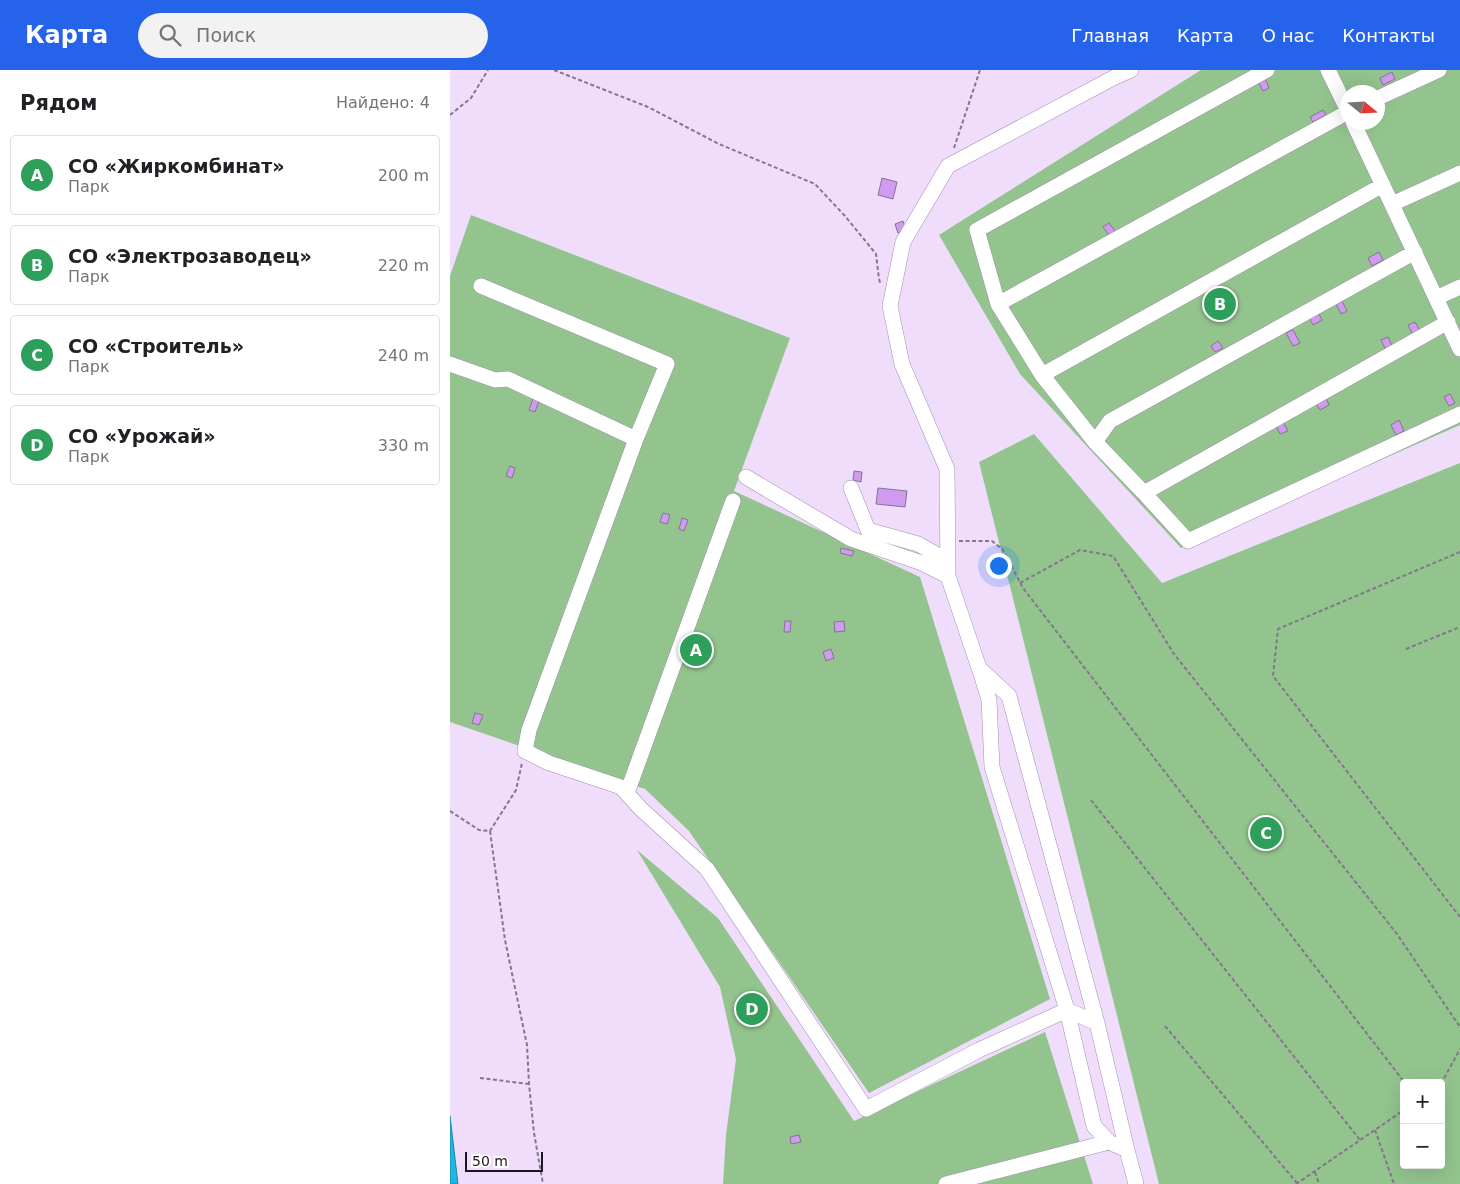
<!DOCTYPE html>
<html lang="ru">
<head>
<meta charset="utf-8">
<style>
	:root { --surface:#fff; --page:#f2f2f2; --text:#202124; --muted:#757577; --line:#e0e0e0; --accent:#2563eb }
	body { margin:0; font-family:"DejaVu Sans",sans-serif; background:var(--page); color:var(--text) }
	.controls { position:absolute; right:15px; bottom:15px; display:grid; overflow:hidden; border-radius:5px; box-shadow:0 5px 20px #0002 }
	.controls button { width:45px; height:45px; display:grid; place-items:center; padding:0; border:0; border-bottom:1px solid var(--line); background:var(--surface); color:var(--text); font:25px sans-serif }
	.compass { position:absolute; left:890px; top:15px; width:45px; height:45px; border-radius:50%; background:var(--surface); box-shadow:0 5px 20px #0002; rotate:108deg }
	.scale { position:absolute; left:15px; bottom:12px; width:78px; box-sizing:border-box; padding-left:5px; border:2px solid #1c1620; border-top:0; font-size:14px; line-height:18px; white-space:nowrap; color:#1c1620; -webkit-text-stroke:4px #fff; paint-order:stroke }
	.you { position:absolute; left:548px; top:495px; width:18px; height:18px; margin:-12px; border:4px solid #fff; border-radius:50%; background:#1a73e8; box-shadow:0 0 0 8px #1a73e833 }
	.badge { display:grid; place-items:center; width:32px; height:32px; border-radius:50%; background:var(--accent); color:#fff; font-size:16px; font-weight:700 }
	.pin { position:absolute; translate:-50% -50%; border:2px solid #fff; box-shadow:0 1px 5px #0006 }
	.list { margin:0; padding:0; list-style:none }
	h2 { display:flex; justify-content:space-between; align-items:center; height:65px; margin:0; padding:0 20px; font-size:21px }
	h2 small { font-size:16px; font-weight:400; color:var(--muted) }
	.list li { display:grid; grid-template-columns:32px 1fr auto; gap:15px; align-items:center; box-sizing:border-box; height:80px; margin:0 10px 10px; padding:0 10px; border:1px solid var(--line); border-radius:5px }
	.list b { display:block; font-size:19px; white-space:nowrap }
	.list p { margin:0; font-size:16px; white-space:nowrap; color:var(--muted) }
	.list em { font-size:16px; font-style:normal; color:var(--muted) }
	.icon { flex:none; width:28px; height:28px; fill:none; stroke:currentColor; stroke-width:2; stroke-linecap:round; stroke-linejoin:round }
	.map { position:relative; flex:none; width:1010px; height:1114px; overflow:hidden }
	header { display:flex; align-items:center; gap:30px; box-sizing:border-box; height:70px; padding:0 25px; background:var(--accent); color:#fff }
	header strong { font-size:24px }
	nav { display:flex; gap:28px; margin-inline-start:auto; font-size:18px }
	.search { width:350px; height:45px; background:var(--page); display:flex; align-items:center; gap:12px; box-sizing:border-box; padding:0 18px; border-radius:28px; color:var(--muted); font-size:19px }
	main { display:flex }
	aside { flex:1; background:var(--surface) }
	.map>svg:first-child { display:block }
	.green { fill:#93c48e; fill-rule:evenodd }
	.water { fill:#1eb7df; stroke:#1d87a6 }
	.building { fill:#d09bef; stroke:#85748f }
	.lines { fill:none; stroke-linecap:round; stroke-linejoin:round }
	.minor-casing { stroke:#a190ac; stroke-width:16 }
	.path { stroke:#83778a; stroke-width:2; stroke-dasharray:4 2.5; stroke-linecap:butt }
	.minor { stroke:#fff; stroke-width:15 }
</style>
</head>
<body>
<header>
<strong>Карта</strong>
<div class="search"><svg class="icon" aria-label="search" viewBox="0 0 24 24"><circle cx="10" cy="10" r="6"/><path d="M15 15l6 6"/></svg>Поиск</div>
<nav><a>Главная</a><a>Карта</a><a>О нас</a><a>Контакты</a></nav>
</header>
<main>
<aside>
<h2>Рядом<small>Найдено: 4</small></h2>
<ul class="list">
<li><span class="badge" style="background:#2e9e5b">A</span><div><b>СО «Жиркомбинат»</b><p>Парк</p></div><em>200 m</em></li>
<li><span class="badge" style="background:#2e9e5b">B</span><div><b>СО «Электрозаводец»</b><p>Парк</p></div><em>220 m</em></li>
<li><span class="badge" style="background:#2e9e5b">C</span><div><b>СО «Строитель»</b><p>Парк</p></div><em>240 m</em></li>
<li><span class="badge" style="background:#2e9e5b">D</span><div><b>СО «Урожай»</b><p>Парк</p></div><em>330 m</em></li>
</ul>
</aside>
<div class="map">
<svg width="1010" height="1114" viewBox="0 0 1010 1114">
	<rect width="100%" height="100%" fill="#efddfb"/>
	<path class="green" d="M751,0H1010V355L731,478L570,304L489,165ZM898,22H928V52H898Z
		M21,145L340,268L284,421L470,507L600,929L419,1023L239,761L195,719L0,652V206Z
		M584,364L712,513L1010,393V1114H709L529,392ZM954,1013H991V1095H954Z
		M187,780L268,848L404,1051L595,962L643,1114H273L276,1065L286,989L270,917Z"/>
	<path class="water" d="M0,1046L8,1114H0Z"/>
	<path class="building" d="M942,2L945,9L933,15L930,8Z
		M815,8L819,18L813,21L808,11Z
		M873,40L876,45L863,52L860,47Z
		M432,108L447,112L443,129L428,125Z
		M453,151L456,160L448,163L445,154Z
		M659,153L665,161L659,165L653,157Z
		M929,182L933,190L922,196L918,188Z
		M892,231L897,241L891,244L886,234Z
		M868,242L872,250L863,255L859,247Z
		M965,252L970,261L963,265L958,255Z
		M843,260L850,273L843,276L836,263Z
		M938,267L942,276L936,280L931,270Z
		M768,271L773,278L765,282L761,276Z
		M1000,324L1005,333L999,336L994,327Z
		M876,328L879,335L870,340L866,333Z
		M83,329L89,331L85,342L79,340Z
		M949,350L954,361L946,365L941,355Z
		M833,352L838,361L830,364L826,355Z
		M60,396L65,398L62,408L56,406Z
		M404,401L412,402L411,412L403,410Z
		M428,418L457,421L455,437L426,434Z
		M213,443L220,445L217,454L210,452Z
		M232,448L238,450L234,461L229,459Z
		M391,478L404,481L402,486L390,483Z
		M335,551H341L340,562H334Z
		M394,551L395,561L385,562L384,552Z
		M381,579L384,588L376,591L373,582Z
		M25,643L33,645L29,655L22,653Z
		M349,1065L351,1072L341,1074L340,1067Z"/>
	<g class="lines">
		<g class="minor-casing">
			<path id="minor" d="M681,0L663,8L498,96L453,172L440,236L452,294L497,399L498,506L529,598L559,626L647,953L677,1080L686,1114
				M817,0L527,160L548,234L592,305L645,372L694,423L738,471L1010,344
				M878,0L898,41
				M928,28L989,0
				M903,52L1010,279
				M942,134L1010,103
				M31,216L217,294L186,369L79,660L75,681L99,693L171,717L191,739L257,799L416,1039L529,980L617,940L647,953
				M986,228L1010,217
				M548,234L898,42
				M0,294L45,310L58,309L186,369
				M592,305L933,115
				M645,372L660,351L965,182
				M296,407L401,469L472,493L498,506
				M401,418L418,460L468,474L498,491
				M694,423L998,252
				M530,600L539,630L542,697L617,940L644,1056L659,1072L677,1080
				M177,723L283,431
				M496,1114L659,1072"/>
		</g>
		<path class="path" d="M104,0L198,37L269,74L365,114L395,146L426,184L429,209L431,215
			M0,45L21,28L38,0
			M504,78L530,0
			M509,471H542L553,480L573,518L955,1013
			M1010,482L828,559L823,606L1010,847
			M570,513L630,480L663,486L724,584L947,864L1010,957
			M956,579L1010,557
			M641,730L910,1070
			M0,741L29,760L40,761L66,720L72,693
			M40,761L55,870L77,975L79,1014L84,1063L93,1114
			M715,956L847,1113
			M30,1008L79,1014
			M991,1014L1010,979
			M925,1060L944,1114
			M865,1102L869,1114
			M846,1114L954,1040"/>
		<use href="#minor" class="minor"/>
	</g>
</svg>
<div class="controls">
<button>+</button>
<button>−</button>
</div>
<svg class="compass" viewBox="-18 -18 36 36"><path d="M0-13l5 13h-10z" fill="#e53935"/><path d="M0 13l5-13h-10z" fill="#757577"/></svg>
<div class="scale">50 m</div>
<div class="you"></div>
<div class="pin badge" style="left:246px;top:580px;background:#2e9e5b">A</div>
<div class="pin badge" style="left:770px;top:234px;background:#2e9e5b">B</div>
<div class="pin badge" style="left:816px;top:763px;background:#2e9e5b">C</div>
<div class="pin badge" style="left:302px;top:939px;background:#2e9e5b">D</div>
</div>
</main>
</body>
</html>
